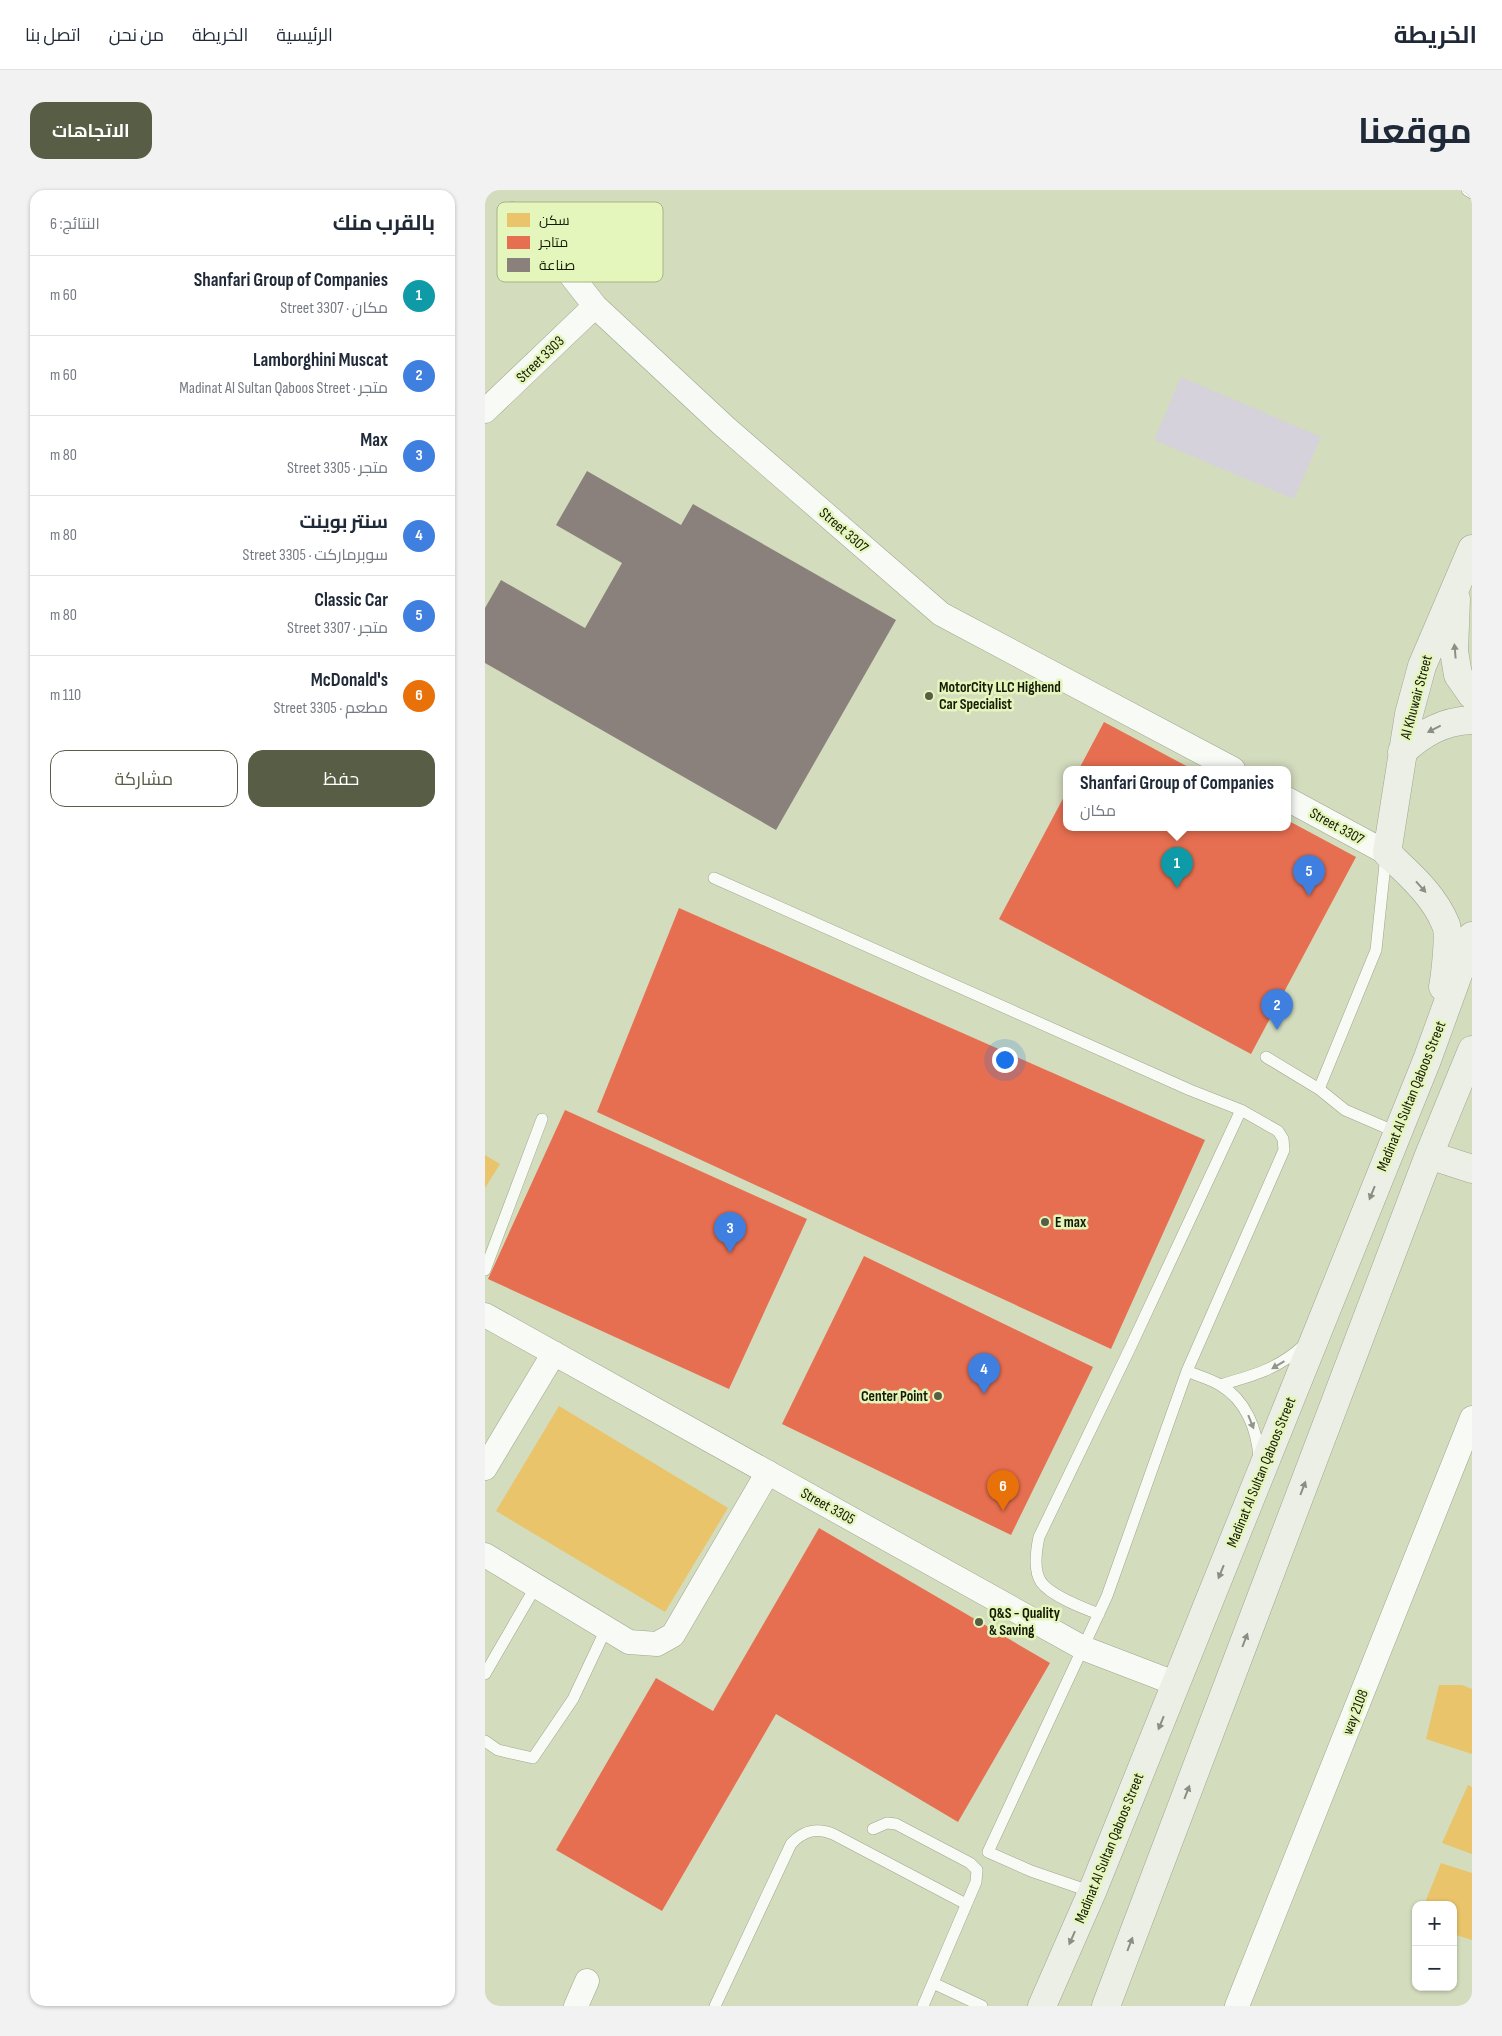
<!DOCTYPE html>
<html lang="ar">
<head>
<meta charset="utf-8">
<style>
	:root { --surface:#fff; --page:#f2f2f3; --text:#1f2937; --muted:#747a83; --line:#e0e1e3; --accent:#585e45 }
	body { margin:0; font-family:"Sofia Sans Condensed",Cairo,sans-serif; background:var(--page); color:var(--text); direction:rtl }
	.controls { position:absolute; right:15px; bottom:15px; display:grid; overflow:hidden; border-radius:10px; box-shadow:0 1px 4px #0004 }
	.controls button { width:45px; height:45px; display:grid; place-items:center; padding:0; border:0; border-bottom:1px solid var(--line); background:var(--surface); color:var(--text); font:25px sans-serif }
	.you { position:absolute; left:519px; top:869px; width:18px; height:18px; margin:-12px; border:4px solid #fff; border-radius:50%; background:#1a73e8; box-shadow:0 0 0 8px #1a73e833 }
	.badge { display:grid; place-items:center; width:32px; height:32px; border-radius:50%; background:var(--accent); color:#fff; font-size:16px; font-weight:700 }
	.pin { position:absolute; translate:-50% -41px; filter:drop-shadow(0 1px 2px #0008) }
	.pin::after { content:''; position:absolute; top:26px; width:18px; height:15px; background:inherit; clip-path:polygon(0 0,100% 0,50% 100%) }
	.popup { position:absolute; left:578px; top:576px; width:228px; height:65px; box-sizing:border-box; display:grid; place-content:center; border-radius:10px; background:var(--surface); filter:drop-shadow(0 1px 4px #0005); font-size:16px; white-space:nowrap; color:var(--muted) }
	.popup b { font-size:19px; color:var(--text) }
	.popup::after { content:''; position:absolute; left:50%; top:100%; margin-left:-10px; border:10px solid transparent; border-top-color:var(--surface) }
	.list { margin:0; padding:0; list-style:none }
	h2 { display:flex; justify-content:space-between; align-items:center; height:65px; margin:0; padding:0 20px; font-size:21px }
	h2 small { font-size:16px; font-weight:400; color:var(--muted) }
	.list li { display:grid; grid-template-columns:32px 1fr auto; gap:15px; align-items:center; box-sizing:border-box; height:80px; padding:0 20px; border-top:1px solid var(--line) }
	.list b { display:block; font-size:19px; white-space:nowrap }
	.list p { margin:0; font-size:16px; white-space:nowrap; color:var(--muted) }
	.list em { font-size:16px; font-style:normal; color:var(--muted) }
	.actions { display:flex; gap:10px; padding:15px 20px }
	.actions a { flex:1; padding:11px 0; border:1px solid var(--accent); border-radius:15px; text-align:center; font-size:18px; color:var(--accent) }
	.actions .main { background:var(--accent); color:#fff }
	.map { position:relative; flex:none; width:987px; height:1816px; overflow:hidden; direction:ltr; border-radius:15px }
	header { display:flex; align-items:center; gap:30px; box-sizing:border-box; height:70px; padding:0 25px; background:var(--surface); border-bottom:1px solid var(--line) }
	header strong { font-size:24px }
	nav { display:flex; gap:28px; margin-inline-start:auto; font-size:18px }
	.intro { display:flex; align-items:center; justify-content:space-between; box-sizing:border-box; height:120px; padding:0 30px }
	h1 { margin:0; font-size:35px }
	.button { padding:12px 22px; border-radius:15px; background:var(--accent); color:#fff; font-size:18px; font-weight:700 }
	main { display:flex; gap:30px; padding:0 30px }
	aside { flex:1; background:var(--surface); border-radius:15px; box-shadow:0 1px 4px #0004 }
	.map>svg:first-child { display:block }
	.green { fill:#d6d2db }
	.homes { fill:#e9c46a }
	.shops { fill:#e76f51 }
	.industry { fill:#8a817c }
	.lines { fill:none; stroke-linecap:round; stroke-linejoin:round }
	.lane-casing { stroke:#9fa68e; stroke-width:12 }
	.street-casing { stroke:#9fa68e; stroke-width:25 }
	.secondary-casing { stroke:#9fa68e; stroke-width:29 }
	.lane { stroke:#f8faf5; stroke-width:11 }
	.street { stroke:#f8faf5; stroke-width:24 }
	.secondary { stroke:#ecefe6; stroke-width:28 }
	.oneway { fill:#8b8f81 }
	.oneway2 { fill:#929589 }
	.poi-dot { fill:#585e45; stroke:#e5f6bd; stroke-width:2 }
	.labels { text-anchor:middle; stroke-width:5; stroke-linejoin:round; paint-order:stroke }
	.street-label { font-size:15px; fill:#151a05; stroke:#e5f6bd }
	.poi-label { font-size:15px; font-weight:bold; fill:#151a05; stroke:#e5f6bd; text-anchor:start }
	.key { fill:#e5f6bd; stroke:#a7b486; stroke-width:1 }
	.key-label { font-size:14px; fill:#151a05 }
</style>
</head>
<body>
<header>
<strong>الخريطة</strong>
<nav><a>الرئيسية</a><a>الخريطة</a><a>من نحن</a><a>اتصل بنا</a></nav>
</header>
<div class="intro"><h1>موقعنا</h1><a class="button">الاتجاهات</a></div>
<main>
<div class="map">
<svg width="987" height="1816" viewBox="0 0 987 1816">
	<rect width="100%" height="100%" fill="#d3dcbd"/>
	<path class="green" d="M696,187L836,247L809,309L669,250Z"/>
	<path class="homes" d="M0,965L15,974L0,998Z
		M74,1216L243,1318L180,1422L11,1321Z
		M954,1495H977L987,1499V1564L941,1549Z
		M983,1595L987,1597V1664L957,1653Z
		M956,1673L987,1683V1750L968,1744V1715H939Z"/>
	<path class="shops" d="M619,532L707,579H594Z
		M582,601V637H802V630L871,667L766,864L514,729Z
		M194,718L720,950L626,1159L112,922Z
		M80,920L322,1029L244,1199L3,1089Z
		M379,1066L608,1177L526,1345L297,1234Z
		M334,1338L565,1473L473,1632L291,1524L177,1721L71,1660L171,1488L228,1521Z"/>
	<path class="industry" d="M102,281L196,335L208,314L411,430L291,640L0,473V418L16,390L100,438L137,373L71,335Z"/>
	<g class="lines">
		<g class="lane-casing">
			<path id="lane" d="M982,0L987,3
				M229,688L705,900L756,920L793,941L798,949L799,960L702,1181L622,1406L503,1662L546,1681L607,1702
				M781,867L834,899L860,920L911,942
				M834,899L891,760L901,665
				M0,1080L57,929
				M702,1181C713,1186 725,1189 735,1195C761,1210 772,1239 774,1268
				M735,1195C767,1186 793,1179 818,1156
				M614,1424C598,1418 566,1406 556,1392C548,1380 551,1361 554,1347L646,1156L756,920
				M0,1484L51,1396
				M0,1551L13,1560L48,1568L88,1509L121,1439
				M388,1639L402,1633L411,1634L485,1673L492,1680L491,1692L438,1816
				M448,1793L497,1816
				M230,1816L306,1654C318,1641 331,1637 348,1644L481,1714"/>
		</g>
		<g class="street-casing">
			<path id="street" d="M27,24L81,79L110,116L240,237L456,424L748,579
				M0,221L110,116
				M802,609L902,663
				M0,1125L598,1458L679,1489L690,1496
				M0,1278L69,1163
				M0,1365L144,1452L172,1454L188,1445L283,1282
				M91,1816L102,1791
				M752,1816L987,1228"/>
		</g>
		<g class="secondary-casing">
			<path id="secondary" d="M971,409L969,461L973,485L987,505
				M917,562C938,543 958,531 987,530
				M958,797C960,786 965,745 961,735C949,705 924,684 902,663L924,524L937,476L987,359
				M944,965L987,979
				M557,1816L607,1702L942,870L987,746
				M621,1816L944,965L987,860"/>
		</g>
		<use href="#lane" class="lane"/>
		<use href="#street" class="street"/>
		<use href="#secondary" class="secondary"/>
	</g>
	<defs><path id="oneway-solid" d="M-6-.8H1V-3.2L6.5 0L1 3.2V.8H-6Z" transform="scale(1.25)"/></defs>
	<g class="oneway">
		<use href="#oneway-solid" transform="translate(970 461) rotate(-95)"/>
		<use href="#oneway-solid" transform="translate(949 539) rotate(153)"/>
		<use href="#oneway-solid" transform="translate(936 697) rotate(48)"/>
		<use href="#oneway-solid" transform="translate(887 1003) rotate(112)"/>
		<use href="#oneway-solid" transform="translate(818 1298) rotate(-69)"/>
		<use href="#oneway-solid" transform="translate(736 1382) rotate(112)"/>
		<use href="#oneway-solid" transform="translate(760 1450) rotate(-69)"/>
		<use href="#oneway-solid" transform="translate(676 1533) rotate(112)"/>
		<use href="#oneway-solid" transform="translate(702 1602) rotate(-69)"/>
		<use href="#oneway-solid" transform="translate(587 1748) rotate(114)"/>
		<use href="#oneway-solid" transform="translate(645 1754) rotate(-69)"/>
	</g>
	<g class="oneway2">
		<use href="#oneway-solid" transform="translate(793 1175) rotate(149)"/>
		<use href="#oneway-solid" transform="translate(766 1232) rotate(68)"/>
	</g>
	<g class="poi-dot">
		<circle cx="444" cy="506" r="5"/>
		<circle cx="560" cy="1032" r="5"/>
		<circle cx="453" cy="1206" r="5"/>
		<circle cx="494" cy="1432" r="5"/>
	</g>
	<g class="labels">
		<g class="street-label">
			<text transform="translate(55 169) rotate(-44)" y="5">Street 3303</text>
			<text transform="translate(359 340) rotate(41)" y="5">Street 3307</text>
			<text transform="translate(931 507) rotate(-75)" y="5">Al Khuwair Street</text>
			<text transform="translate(852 636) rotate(29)" y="5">Street 3307</text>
			<text transform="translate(926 906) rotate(-68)" y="5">Madinat Al Sultan Qaboos Street</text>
			<text transform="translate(776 1282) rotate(-68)" y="5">Madinat Al Sultan Qaboos Street</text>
			<text transform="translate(343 1316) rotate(29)" y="5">Street 3305</text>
			<text transform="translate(870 1522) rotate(-69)" y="5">way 2108</text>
			<text transform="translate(624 1658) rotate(-68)" y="5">Madinat Al Sultan Qaboos Street</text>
		</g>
		<g class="poi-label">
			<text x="454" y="502">MotorCity LLC Highend<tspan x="454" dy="17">Car Specialist</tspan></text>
			<text x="570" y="1037">E max</text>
			<text x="443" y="1211" text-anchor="end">Center Point</text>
			<text x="504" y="1428">Q&amp;S - Quality<tspan x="504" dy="17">&amp; Saving</tspan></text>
		</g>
	</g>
	<rect x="12" y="12" width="166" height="80" rx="8" class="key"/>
	<rect x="22" y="23" width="23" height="14" fill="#e9c46a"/>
	<rect x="22" y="46" width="23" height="13" fill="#e76f51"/>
	<rect x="22" y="68" width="23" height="14" fill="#8a817c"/>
	<g class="key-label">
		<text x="54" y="35">سكن</text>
		<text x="54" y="57">متاجر</text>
		<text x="54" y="80">صناعة</text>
	</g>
</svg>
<div class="controls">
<button>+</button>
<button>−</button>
</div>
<div class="you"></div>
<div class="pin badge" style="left:692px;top:698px;background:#0f9aa8">1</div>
<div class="popup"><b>Shanfari Group of Companies</b>مكان</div>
<div class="pin badge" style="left:792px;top:840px;background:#3f7fe0">2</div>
<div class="pin badge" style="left:245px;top:1063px;background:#3f7fe0">3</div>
<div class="pin badge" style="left:499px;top:1204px;background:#3f7fe0">4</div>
<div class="pin badge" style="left:824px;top:706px;background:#3f7fe0">5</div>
<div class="pin badge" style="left:518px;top:1321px;background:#e8710a">6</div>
</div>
<aside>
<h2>بالقرب منك<small>النتائج: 6</small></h2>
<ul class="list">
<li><span class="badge" style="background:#0f9aa8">1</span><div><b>Shanfari Group of Companies</b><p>مكان · Street 3307</p></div><em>60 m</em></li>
<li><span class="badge" style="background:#3f7fe0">2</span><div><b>Lamborghini Muscat</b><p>متجر · Madinat Al Sultan Qaboos Street</p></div><em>60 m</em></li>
<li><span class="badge" style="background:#3f7fe0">3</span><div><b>Max</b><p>متجر · Street 3305</p></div><em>80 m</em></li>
<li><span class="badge" style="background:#3f7fe0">4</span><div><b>سنتر بوينت</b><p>سوبرماركت · Street 3305</p></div><em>80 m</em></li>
<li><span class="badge" style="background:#3f7fe0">5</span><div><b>Classic Car</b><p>متجر · Street 3307</p></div><em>80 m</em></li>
<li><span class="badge" style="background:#e8710a">6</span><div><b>McDonald's</b><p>مطعم · Street 3305</p></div><em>110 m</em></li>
</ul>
<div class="actions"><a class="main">حفظ</a><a>مشاركة</a></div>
</aside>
</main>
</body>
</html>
